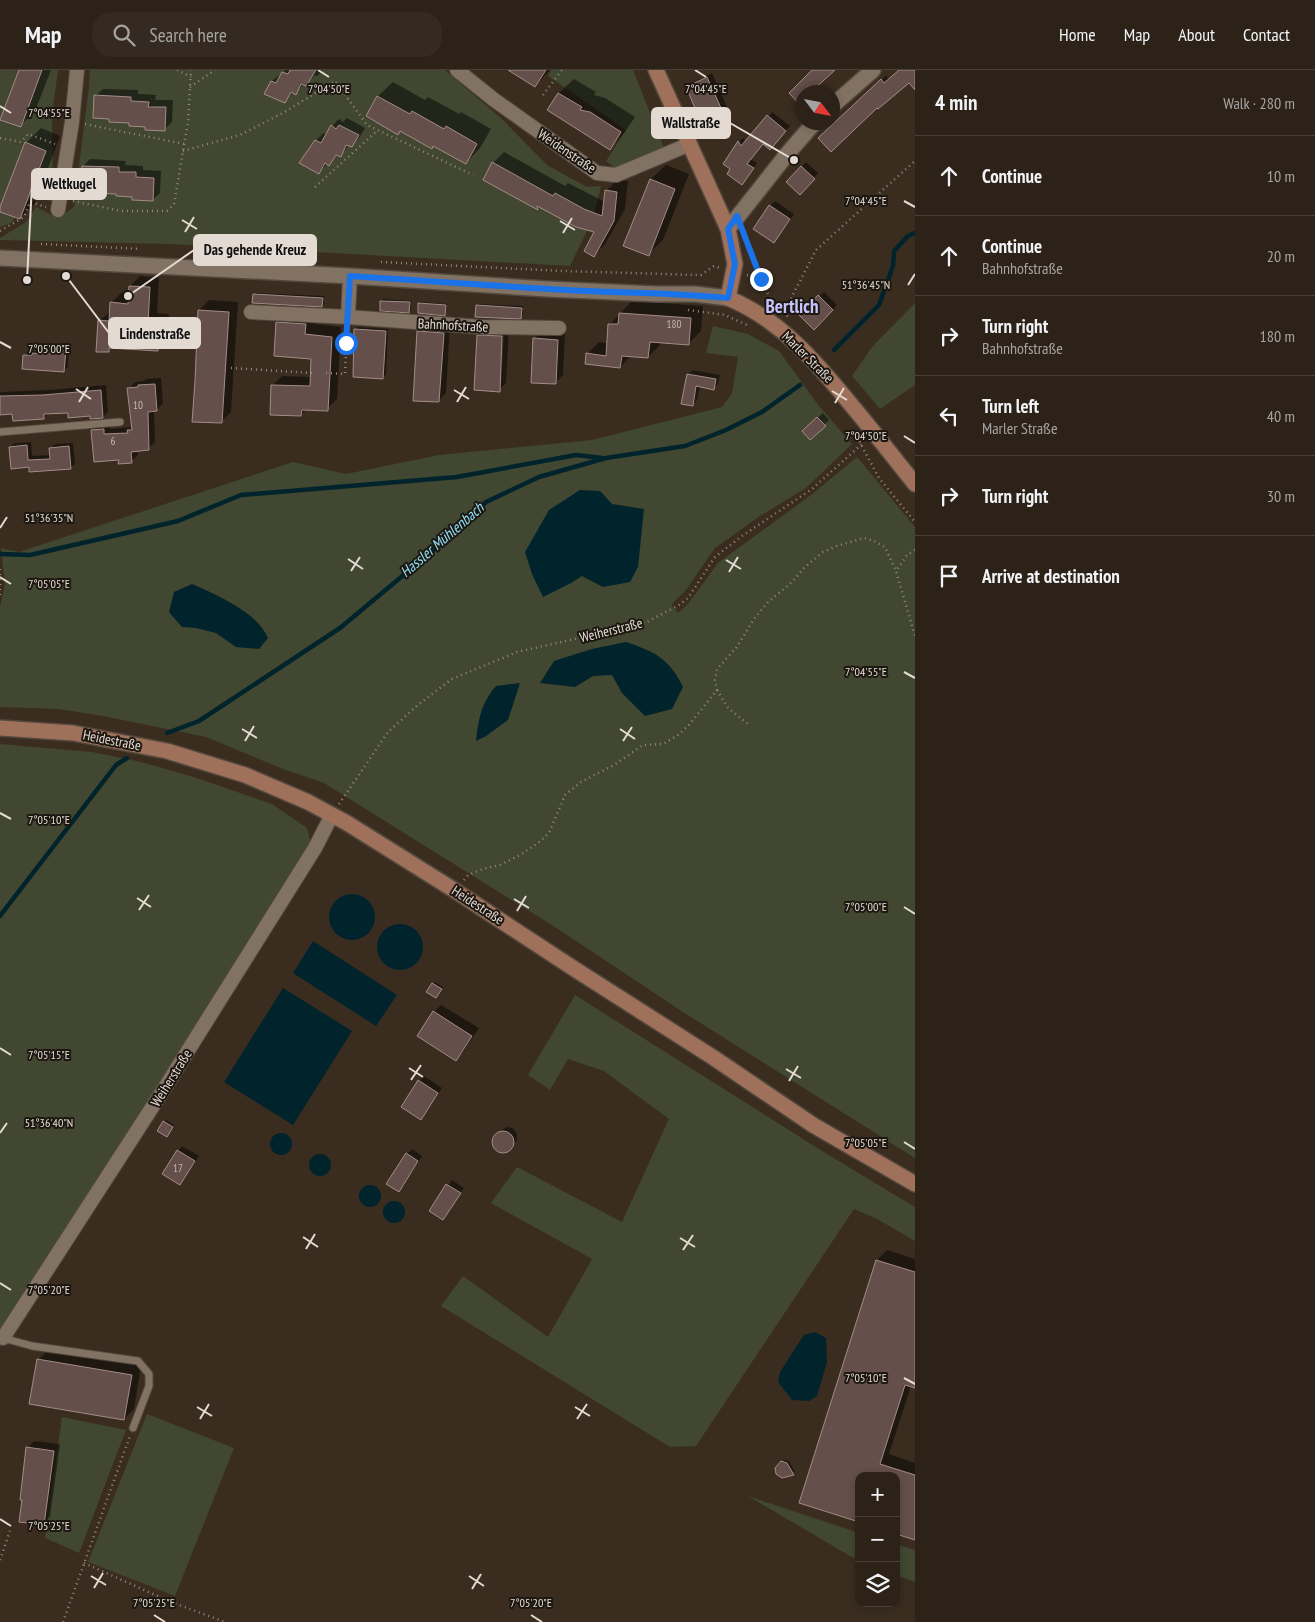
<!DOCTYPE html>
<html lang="en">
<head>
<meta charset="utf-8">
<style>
	:root { --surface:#2c2218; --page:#342a21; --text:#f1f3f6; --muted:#a6a4a2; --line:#483f37 }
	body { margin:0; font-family:"PT Sans Narrow",sans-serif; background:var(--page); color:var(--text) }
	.controls { position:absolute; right:15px; bottom:15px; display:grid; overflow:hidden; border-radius:10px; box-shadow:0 2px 8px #0003 }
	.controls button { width:45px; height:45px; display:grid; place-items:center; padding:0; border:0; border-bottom:1px solid var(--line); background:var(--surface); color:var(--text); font:25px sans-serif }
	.compass { position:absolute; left:795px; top:15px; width:45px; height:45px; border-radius:50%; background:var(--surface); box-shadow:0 2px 8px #0003; rotate:122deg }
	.stop { position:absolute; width:15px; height:15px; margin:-11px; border:4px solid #1a73e8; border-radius:50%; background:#fff }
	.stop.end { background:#1a73e8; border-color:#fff; box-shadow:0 1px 5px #0008 }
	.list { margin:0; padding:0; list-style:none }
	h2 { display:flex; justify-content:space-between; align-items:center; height:65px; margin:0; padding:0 20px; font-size:21px }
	h2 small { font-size:16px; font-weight:400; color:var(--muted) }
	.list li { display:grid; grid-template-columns:32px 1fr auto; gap:15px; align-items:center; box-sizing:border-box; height:80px; padding:0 20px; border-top:1px solid var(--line) }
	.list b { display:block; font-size:19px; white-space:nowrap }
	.list p { margin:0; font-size:16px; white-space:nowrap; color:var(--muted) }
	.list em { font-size:16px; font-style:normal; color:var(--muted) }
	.icon { flex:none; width:28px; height:28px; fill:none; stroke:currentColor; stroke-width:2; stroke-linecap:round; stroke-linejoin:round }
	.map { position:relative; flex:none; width:915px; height:1552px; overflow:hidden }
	header { display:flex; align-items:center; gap:30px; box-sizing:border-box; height:70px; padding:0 25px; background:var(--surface); border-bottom:1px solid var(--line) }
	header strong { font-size:24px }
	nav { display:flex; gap:28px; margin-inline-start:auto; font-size:18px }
	.search { width:350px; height:45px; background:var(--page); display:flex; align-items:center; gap:12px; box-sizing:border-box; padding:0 18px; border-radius:20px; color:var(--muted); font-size:19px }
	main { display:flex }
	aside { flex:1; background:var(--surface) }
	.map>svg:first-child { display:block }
	.green { fill:#414730 }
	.water { fill:#00232c }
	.shadow { fill:#0007; fill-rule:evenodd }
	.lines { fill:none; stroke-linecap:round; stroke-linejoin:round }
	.stream { stroke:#00232c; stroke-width:4.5 }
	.building { fill:#644f4a; stroke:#a48c87 }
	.service-casing { stroke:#53483d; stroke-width:9 }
	.minor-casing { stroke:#53483d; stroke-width:16 }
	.tertiary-casing { stroke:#53483d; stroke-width:18 }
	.secondary-casing { stroke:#53483d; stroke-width:18 }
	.path { stroke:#94897e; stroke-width:2.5; stroke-dasharray:1 4; stroke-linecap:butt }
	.service { stroke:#817263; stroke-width:7 }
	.minor { stroke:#817263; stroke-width:14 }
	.tertiary { stroke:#817263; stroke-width:15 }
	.secondary { stroke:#9f715a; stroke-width:15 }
	.route { stroke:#1a73e8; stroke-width:6 }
	.ticks { fill:none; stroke:#e3dad2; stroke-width:2 }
	.labels { text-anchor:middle; stroke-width:4; stroke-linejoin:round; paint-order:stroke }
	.number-label { font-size:11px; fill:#c3b7b0 }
	.street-label { font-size:14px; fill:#e3dad2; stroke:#1d1711 }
	.water-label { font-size:15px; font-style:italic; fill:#8fe2f9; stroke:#1d1711 }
	.district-label { font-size:19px; font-weight:bold; fill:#c6c4fd; stroke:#1d1711 }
	.ticks-label { font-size:12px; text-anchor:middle; fill:#e3dad2; stroke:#1d1711; stroke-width:4; stroke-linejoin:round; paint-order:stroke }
	.leader { fill:none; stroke:#e3dad2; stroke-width:2 }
	.callout-dot { fill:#e3dad2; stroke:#1d1711; stroke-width:2 }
	.callout { fill:#e3dad2; stroke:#e3dad2; stroke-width:2 }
	.callout-label { font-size:15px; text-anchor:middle; font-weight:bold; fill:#111 }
</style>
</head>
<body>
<header>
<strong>Map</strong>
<div class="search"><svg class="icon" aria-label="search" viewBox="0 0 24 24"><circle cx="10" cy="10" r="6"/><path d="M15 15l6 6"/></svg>Search here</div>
<nav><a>Home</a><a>Map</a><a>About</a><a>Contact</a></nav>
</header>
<main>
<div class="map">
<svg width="915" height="1552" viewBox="0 0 915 1552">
	<rect width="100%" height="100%" fill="#3a2d20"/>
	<path class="green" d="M0,0H58L52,46L53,132L32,126L11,153L0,157Z
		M90,0H445L502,49L547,95L587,117L601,116L593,149L570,196L169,174L0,170V168L26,152L36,137L58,148L74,137L89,16Z
		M551,0H633L664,78L615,98L606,91L626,60L548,6Z
		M915,233V315L880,339L852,306L872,277Z
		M713,256L748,264L779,281L819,336L852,374L806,418L760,446L715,478L686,520L671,535L678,543L688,534L718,493L811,425L857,387L915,457V1088L683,942L555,857L324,713L283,699L206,667L103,646L59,639L0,637V537L5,515L1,478L19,482L293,392L346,404L439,385L592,370L722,337L732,323L738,287L706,283Z
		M0,674L92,682L137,691L194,707L272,734L307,758L311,774L5,1261H0Z
		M575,925L822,1081L915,1137V1171L877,1149L854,1139L696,1376L670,1377L441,1236L463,1206L548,1267L592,1189L491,1133L517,1097L622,1152L669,1049L604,1001L568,989L550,1020L528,1005Z
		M147,1344L234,1378L175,1526L88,1492Z
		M62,1347L126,1360L79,1483L45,1468Z
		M748,1426L859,1463V1490L850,1486Z
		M896,1474L915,1480V1512L896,1505Z"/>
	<path class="water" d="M580,420L600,421L612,434L644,439L638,497L630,512L603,517L582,506L571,513L543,527L532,504L525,482L549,440Z
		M192,514C217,525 257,542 268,568L259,579L236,577L216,563L196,558L182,557L169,542L174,522Z
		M626,572C655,582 669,588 683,617L672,639L645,646L622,623L612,605L593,606L575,617L540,613L554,591L592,579Z
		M520,613L508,650L486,666L476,671C479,647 481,634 496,616Z
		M329 847a23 23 0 1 1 46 0a23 23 0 1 1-46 0Z
		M377 877a23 23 0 1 1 46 0a23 23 0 1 1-46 0Z
		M313,871L397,925L376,956L293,903Z
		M283,918L352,961L293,1055L224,1012Z
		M270 1074a11 11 0 1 1 22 0a11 11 0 1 1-22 0Z
		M309 1095a11 11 0 1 1 22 0a11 11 0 1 1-22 0Z
		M359 1126a11 11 0 1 1 22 0a11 11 0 1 1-22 0Z
		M383 1142a11 11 0 1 1 22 0a11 11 0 1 1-22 0Z
		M815,1262L826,1268L827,1292L817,1326L809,1331L792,1330L778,1312L780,1302L804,1265Z"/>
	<path class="shadow" d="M20,0H51L35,41L20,56Z
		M286,0H323L317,6L315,5L306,14H304L295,23L293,22L285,31L266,23L272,11Z
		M510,0H550L535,16Z
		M814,0H834L818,15L820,18L816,22H802V35L790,23Z
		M900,0H915V11H909L820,68L886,6L890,10Z
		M712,3L730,44L725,48L687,17L692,13Z
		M574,9L596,22L594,25L605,28L635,47L624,63L610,78L549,40L559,23Z
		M393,12L425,30L428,27L459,44L461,42L491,59L480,78L466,93L434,75L367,46L378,26Z
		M103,19L138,20V24L156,25L155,30H173L172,52L165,59L130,52L95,26Z
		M772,42L790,56L774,74L763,73L750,89L757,93L742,114L732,99L724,94L739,72L743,68L746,72Z
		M347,48L365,58L359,68L351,76L349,75L340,86L338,84L319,102L316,71L323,63L327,65L332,56L339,49L343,52Z
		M41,58L60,66L35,133L20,148L26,73Z
		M504,82L565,116L568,113L605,132L606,121L617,110L628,111L625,139L605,174L594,185L596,161L540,136L538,139L493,93Z
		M90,89L126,91L125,95L143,96V100L161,101L160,123L152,130L98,118L83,96Z
		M806,92L818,103L800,123L788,112Z
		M666,95L689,104L663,170L648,184L625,175L651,109Z
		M775,131L794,144L774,172L770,136Z
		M140,206L159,208L157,243L169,244L167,270L158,280L112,277L108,281L99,251L111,241V233L121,223L129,224L130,216Z
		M824,222L837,235L814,258L801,245Z
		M256,223L324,226V234L322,236L254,225Z
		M383,229L411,231V240L409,242L381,231Z
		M209,230L238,232L231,342L221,352L199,240Z
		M632,231L703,236L701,261L689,273L660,271V275L648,287L632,285L620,297L587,284L599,272L608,273L610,254Z
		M421,232L447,234L446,242L444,244L419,234Z
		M479,234L523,236V245L521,247L477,236Z
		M287,243L315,244V254L341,257L337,329L327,339H307L301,345L272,316L282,306L312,307L313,288L277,253Z
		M425,254L450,256L446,323L438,331L418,261Z
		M358,257L388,259L386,305L383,307L355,260Z
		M485,259H509L506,313L499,320L478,266ZM501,260H504L501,314H499Z
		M541,262L565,263L563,305L555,313L534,269Z
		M48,275L69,277L68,297L64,300L24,286L28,282L44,280Z
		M693,300L720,305L718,314L713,318L700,316L697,330L692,335L688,304Z
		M161,308L163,333L157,340H154L155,372L148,379L137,380L138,385L131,391L120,389L92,360L99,354L110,353V359L132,357L129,319L135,312L144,311L146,309Z
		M106,315L108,342L103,347L69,341L49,343L44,348L13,342L0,344V323L1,322L49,320Z
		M823,343L829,350L810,368L803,361Z
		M31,372L32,386L51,385V378L55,374L73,373L75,394L70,398L30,395L10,377L15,373Z
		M435,912L443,917L438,925L428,921Z
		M441,935L479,958L463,982L456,990L434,942Z
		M424,1006L442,1018L421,1048L419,1011Z
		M166,1050L174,1055L169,1063L159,1060Z
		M506,1057L513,1058L517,1064V1071L505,1081L498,1080L494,1074L495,1067Z
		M182,1076L199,1086L180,1114L178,1081Z
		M412,1079L422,1086L403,1115L407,1084Z
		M452,1110L464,1118L443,1149L431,1141Z
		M887,1180L915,1189V1317L911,1316L889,1384L915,1393V1469L896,1406H859L800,1432L877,1190Z
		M48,1280L141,1296L134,1339L124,1349L38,1290Z
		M34,1371L60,1374L50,1447L43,1453L23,1429L28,1378Z
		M784,1390L789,1391L795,1402L782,1407L776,1399Z"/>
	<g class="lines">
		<path class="stream" d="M834,280L879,235L893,196L894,181L908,166L915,163
			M0,484L30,485L178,451L241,425L457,407L576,385L602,388
			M167,663L199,651L340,558L436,478L486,432L539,407L606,388L685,376L726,360L762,342L800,315
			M0,846L116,695L127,688"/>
	</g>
	<path class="building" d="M19,0H42L21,57L0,50Z
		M290,0H316L306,16L301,14L296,25L291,22L285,33L264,24L271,11L276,13L282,2L288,4Z
		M508,0H546L535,17Z
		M812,0H835L811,22H802V37L789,23Z
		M899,0H915V20L909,13L878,39L877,38L831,82L818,68L881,9L884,13Z
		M707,7L726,49L704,59L686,17Z
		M558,23L582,37L580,40L590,42L621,62L610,80L547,40Z
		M94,25L131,27V31L149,32L148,37H166L165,61L145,60V57L129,56V53L109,52V49L93,48Z
		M377,26L410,44L412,41L444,59L446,56L477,74L466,94L433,76L432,79L400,61L398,65L366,46Z
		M767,45L786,61L770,80L763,74L747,94L754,98L742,115L727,104L730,99L723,94L738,71L741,76Z
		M331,55L336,59L339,55L359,65L352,77L346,75L341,87L336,85L329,96L325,93L319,104L299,93L315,70L321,73Z
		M25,72L46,81L20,149L0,142V137Z
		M492,92L553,126L555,123L584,139L602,146L605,120L617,122L614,151L594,187L584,181L594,162L576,157L537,136L538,140L483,110Z
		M82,96L119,97V102H136V107L154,108L153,131L132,130V127L116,126V124L96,123L97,119L80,118Z
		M801,96L815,109L800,125L786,112Z
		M650,109L675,119L649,186L623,176Z
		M769,135L790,149L774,173L753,159Z
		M129,216L150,217L148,253L160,254L158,281L109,278V282H96L98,250L109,251L110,232L128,234Z
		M253,224L323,228L322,237L252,233Z
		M818,225L833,240L814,260L799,245Z
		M380,231L410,232L409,243L380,241Z
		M418,233L446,235L445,246L418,243Z
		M476,235L522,238L521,249L475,247Z
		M198,240L229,242L222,353L192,352L195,311Z
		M619,243L691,248L689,275L650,272L648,288L622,286L620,298L585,294L586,283L606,286L608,254H618Z
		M276,252L306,254L305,264L332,267L328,341L302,340L301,346L270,345L271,315L310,316L311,289L274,286Z
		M354,259L386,261L383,309L353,307Z
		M417,261L444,263L439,332L413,331Z
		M477,265L502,266L500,322L474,320Z
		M533,268L558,270L556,314L531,313Z
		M43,279L66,280L64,302L22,299L23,285H32V283L43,284Z
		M687,304L716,309L714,320L696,316L693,336L681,334Z
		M155,314L157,341L148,342L149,380L131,382L132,393L118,394L119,390L94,392L91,360L104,359V364L128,363L127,360H132L127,318L138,317V315Z
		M101,320L103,348L90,349V346L68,348V343L44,344V349L13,351L12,344L0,345V326L43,325Z
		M817,347L826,356L810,370L802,361Z
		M27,375L28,390L50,389L49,378L69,376L71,399L29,402V397L11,399L9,377Z
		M432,913L442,919L436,928L426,922Z
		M433,941L472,966L456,991L417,966Z
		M418,1010L438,1023L421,1050L401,1037Z
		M163,1051L173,1057L167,1067L157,1061Z
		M492 1072a11 11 0 1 1 22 0a11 11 0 1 1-22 0Z
		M177,1080L195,1091L180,1115L162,1104Z
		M406,1083L418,1091L399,1122L386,1114Z
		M446,1114L461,1123L443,1150L429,1141Z
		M876,1190L915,1202V1318L905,1315L880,1394L915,1405V1470L896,1464V1406H859V1452L799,1433Z
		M37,1289L132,1305L124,1350L29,1334Z
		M26,1377L54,1381L44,1455L19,1452L22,1430H20Z
		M781,1391L787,1393L794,1405L782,1408L776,1404L775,1398Z"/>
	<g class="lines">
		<g class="service-casing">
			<path id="service" d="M0,362L120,352
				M3,1268L32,1276L138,1291L149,1304V1316L133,1358"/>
		</g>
		<g class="minor-casing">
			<path id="minor" d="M457,0L493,29L597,103L616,105L690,74
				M58,140L72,52L77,0
				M251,242L348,247L350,206
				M348,247L481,257L559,258
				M3,1268L162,1022L315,778L332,745"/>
		</g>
		<g class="tertiary-casing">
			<path id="tertiary" d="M832,36L873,0
				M728,159L788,83L815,52
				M0,188L350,206L547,219L656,224H695L728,228"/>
		</g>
		<g class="secondary-casing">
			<path id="secondary" d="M656,0L728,159L735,194L728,228C781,250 817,293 853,337C874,362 894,388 915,414
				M0,658L73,663L167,681L245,705L308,732L347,753L454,820L573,898L714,988L813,1055L915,1114"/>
		</g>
		<path class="path" d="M177,0L191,7
			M190,17L215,0
			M543,25L562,0
			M85,54L184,74
			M0,68L21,72L28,64L55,74
			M183,81L240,65L283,43L335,11L367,55L473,105
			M315,117L378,60
			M73,131L121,141H167L174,134L188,52L191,0
			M0,161L24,147L30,132L46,137
			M745,166L761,209
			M41,174L141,179
			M381,192L564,201L697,205H701L714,196L720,198
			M747,205L761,209L769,226L788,247
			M688,240L725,245L747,255
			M784,242L816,180L915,91
			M231,298L312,303
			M326,303L345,304L347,259
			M857,367L879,408L915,452
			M915,480L907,485L896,501L915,566
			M0,499V528
			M717,620L728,638L748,654
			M339,734L388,662L419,634L452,609L517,582L645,553L679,535L688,528L715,487L742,466L812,419L862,374
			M464,810L468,805L483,799L500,795L520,785L538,773L549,763L565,725L581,712L614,695L643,675L663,674L678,665L689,655L717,620L715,610L717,599L736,578L754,549L768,532L791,513L805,497L823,482L837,476L864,468L874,471L885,477L896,501
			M0,1490L10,1461
			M84,1493L171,1532L225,1552
			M63,1552L130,1366"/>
		<use href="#service" class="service"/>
		<use href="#minor" class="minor"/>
		<use href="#tertiary" class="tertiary"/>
		<use href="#secondary" class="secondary"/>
	</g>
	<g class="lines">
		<path class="route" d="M346,273L350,206C429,211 508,217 587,221C634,223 681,223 728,228L735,194L728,159L737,146L761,209"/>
	</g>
	<path class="ticks" d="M318,0L329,7M695,0L706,7M0,36L11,43M904,131L915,137M182,150L197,159M560,151L575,160M185,162L194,147M563,163L572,148M908,215L915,204M0,272L11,278M76,319L91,329M454,320L469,329M832,321L847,330M79,332L88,317M457,332L466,317M835,333L844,318M904,366L915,373M0,458L7,447M348,489L363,499M726,490L741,499M351,501L360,487M729,502L738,487M0,507L11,514M904,602L915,608M242,659L257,668M620,659L635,669M245,671L254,656M623,671L632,657M0,743L11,749M137,828L151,837M514,829L529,838M904,837L915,844M139,840L149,825M517,841L526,826M0,978L11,985M409,998L423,1007M786,999L801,1008M411,1010L421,995M789,1011L798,996M0,1063L7,1053M904,1072L915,1079M303,1167L318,1177M680,1168L695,1177M306,1179L315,1164M683,1180L693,1165M0,1213L11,1220M904,1308L915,1314M197,1337L212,1346M575,1337L590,1346M200,1349L209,1334M577,1349L587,1334M0,1449L11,1456M91,1506L106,1515M469,1506L484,1516M94,1518L103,1503M472,1519L481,1504M154,1545L165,1552M531,1545L542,1552"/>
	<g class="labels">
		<g class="number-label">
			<text x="674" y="258">180</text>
			<text x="138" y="339">10</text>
			<text x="113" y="375">6</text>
			<text x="178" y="1102">17</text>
		</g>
		<g class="street-label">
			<text transform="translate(567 81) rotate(34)" y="5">Weidenstraße</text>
			<text transform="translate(453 255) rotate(3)" y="5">Bahnhofstraße</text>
			<text transform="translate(808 287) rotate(45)" y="5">Marler Straße</text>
			<text transform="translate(611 560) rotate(-14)" y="5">Weiherstraße</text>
			<text transform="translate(112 670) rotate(11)" y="5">Heidestraße</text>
			<text transform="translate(478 835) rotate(33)" y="5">Heidestraße</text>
			<text transform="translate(171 1008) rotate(-58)" y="5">Weiherstraße</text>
		</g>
		<g class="water-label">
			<text transform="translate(442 470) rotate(-41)" y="5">Hassler Mühlenbach</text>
		</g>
		<g class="district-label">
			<text x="792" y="243">Bertlich</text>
		</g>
	</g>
	<g class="ticks-label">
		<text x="329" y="23">7°04'50"E</text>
		<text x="706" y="23">7°04'45"E</text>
		<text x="49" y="47">7°04'55"E</text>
		<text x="866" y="135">7°04'45"E</text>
		<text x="866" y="219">51°36'45"N</text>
		<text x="49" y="283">7°05'00"E</text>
		<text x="866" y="370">7°04'50"E</text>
		<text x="49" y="452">51°36'35"N</text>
		<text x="49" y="518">7°05'05"E</text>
		<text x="866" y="606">7°04'55"E</text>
		<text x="49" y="754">7°05'10"E</text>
		<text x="866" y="841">7°05'00"E</text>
		<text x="49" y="989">7°05'15"E</text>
		<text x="49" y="1057">51°36'40"N</text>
		<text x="866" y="1077">7°05'05"E</text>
		<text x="49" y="1224">7°05'20"E</text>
		<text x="866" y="1312">7°05'10"E</text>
		<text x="49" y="1460">7°05'25"E</text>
		<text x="154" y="1537">7°05'25"E</text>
		<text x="531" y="1537">7°05'20"E</text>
	</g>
	<path class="leader" d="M794 90L730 53M27 210L32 114M128 226L194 180M66 206L109 263"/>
	<g class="callout-dot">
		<circle cx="794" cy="90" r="5"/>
		<circle cx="27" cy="210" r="5"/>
		<circle cx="128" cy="226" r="5"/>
		<circle cx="66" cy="206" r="5"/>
	</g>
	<g class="callout">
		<rect x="652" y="38" width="78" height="30" rx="5"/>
		<rect x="32" y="99" width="74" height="30" rx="5"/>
		<rect x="194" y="165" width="122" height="30" rx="5"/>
		<rect x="109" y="248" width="91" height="30" rx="5"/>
	</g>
	<g class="callout-label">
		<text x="691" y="58">Wallstraße</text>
		<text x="69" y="119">Weltkugel</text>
		<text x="255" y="185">Das gehende Kreuz</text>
		<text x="155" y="269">Lindenstraße</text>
	</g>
</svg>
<div class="controls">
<button>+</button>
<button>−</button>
<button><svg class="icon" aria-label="layers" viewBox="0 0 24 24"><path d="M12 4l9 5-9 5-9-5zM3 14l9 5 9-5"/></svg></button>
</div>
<svg class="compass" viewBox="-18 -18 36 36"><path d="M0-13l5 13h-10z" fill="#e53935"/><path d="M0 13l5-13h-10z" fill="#a6a4a2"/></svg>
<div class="stop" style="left:346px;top:273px"></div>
<div class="stop end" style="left:761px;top:209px"></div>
</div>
<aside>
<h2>4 min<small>Walk · 280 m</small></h2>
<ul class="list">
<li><svg class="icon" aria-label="ahead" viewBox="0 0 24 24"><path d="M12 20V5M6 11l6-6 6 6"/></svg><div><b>Continue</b></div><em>10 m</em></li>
<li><svg class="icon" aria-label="ahead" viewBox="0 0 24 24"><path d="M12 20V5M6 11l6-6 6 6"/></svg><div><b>Continue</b><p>Bahnhofstraße</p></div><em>20 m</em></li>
<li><svg class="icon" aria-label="right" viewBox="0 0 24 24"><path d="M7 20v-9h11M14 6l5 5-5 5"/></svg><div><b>Turn right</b><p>Bahnhofstraße</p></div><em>180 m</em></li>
<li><svg class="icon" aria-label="left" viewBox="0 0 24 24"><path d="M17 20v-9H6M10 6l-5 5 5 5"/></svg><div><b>Turn left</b><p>Marler Straße</p></div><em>40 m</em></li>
<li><svg class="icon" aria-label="right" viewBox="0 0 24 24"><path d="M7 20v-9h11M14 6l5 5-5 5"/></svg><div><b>Turn right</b></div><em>30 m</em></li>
<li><svg class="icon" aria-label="arrive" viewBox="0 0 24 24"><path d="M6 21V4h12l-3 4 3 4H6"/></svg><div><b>Arrive at destination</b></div></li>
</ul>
</aside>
</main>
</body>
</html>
